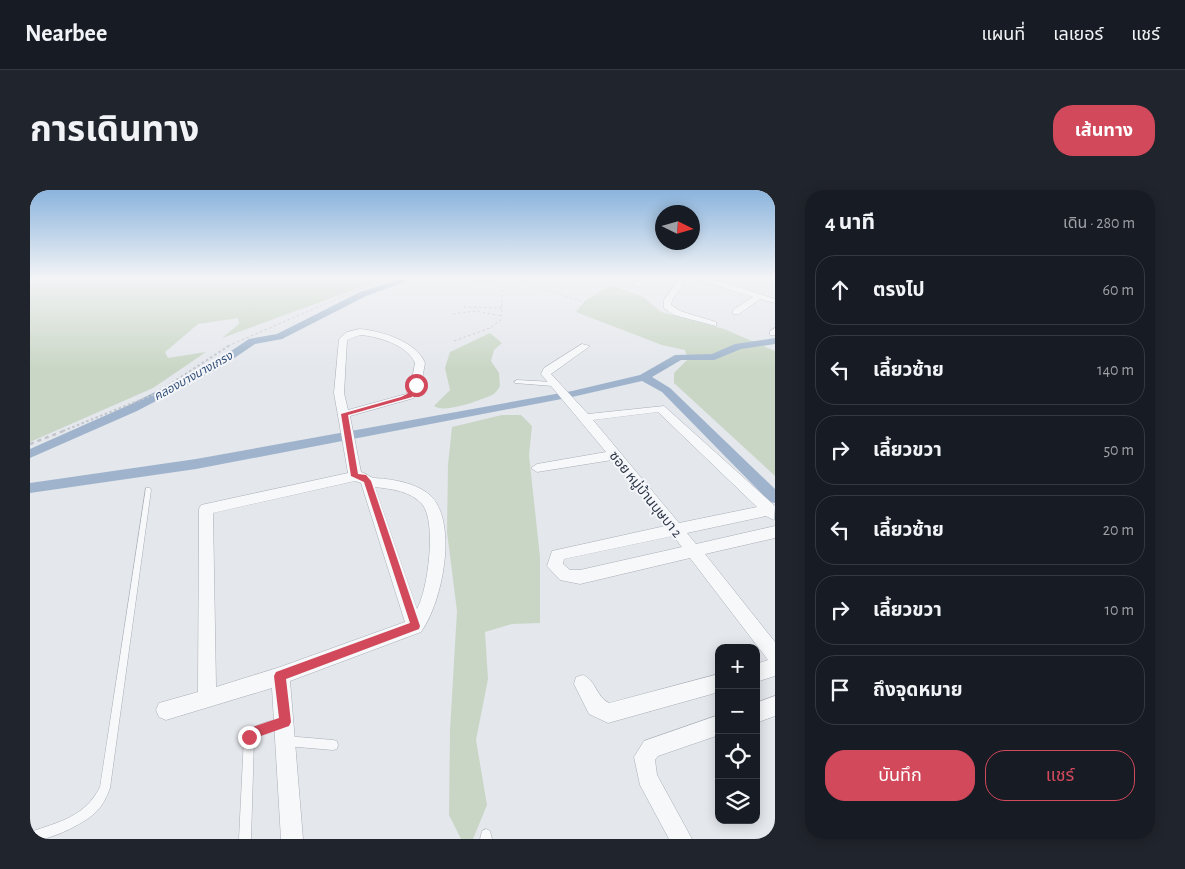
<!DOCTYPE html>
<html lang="th">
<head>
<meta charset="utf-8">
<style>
	:root { --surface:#171b24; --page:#20242c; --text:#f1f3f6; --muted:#9ea1a6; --line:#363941; --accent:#d1495b }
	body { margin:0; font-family:"Alegreya Sans","Noto Sans Thai",sans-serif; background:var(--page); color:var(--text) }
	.controls { position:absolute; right:15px; bottom:15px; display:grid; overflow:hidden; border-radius:10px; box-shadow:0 2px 12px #0003 }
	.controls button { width:45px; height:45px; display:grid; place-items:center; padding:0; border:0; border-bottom:1px solid var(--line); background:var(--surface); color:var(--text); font:25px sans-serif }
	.compass { position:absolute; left:625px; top:15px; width:45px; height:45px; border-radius:50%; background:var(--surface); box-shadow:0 2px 12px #0003; rotate:95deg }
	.stop { position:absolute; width:15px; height:15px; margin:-11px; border:4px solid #d1495b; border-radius:50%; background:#fff }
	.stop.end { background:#d1495b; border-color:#fff; box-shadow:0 1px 5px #0008 }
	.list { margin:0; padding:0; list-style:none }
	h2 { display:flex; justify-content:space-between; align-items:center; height:65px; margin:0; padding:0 20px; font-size:21px }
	h2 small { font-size:16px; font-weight:400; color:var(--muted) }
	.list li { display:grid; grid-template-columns:32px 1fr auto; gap:15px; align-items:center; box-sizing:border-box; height:70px; margin:0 10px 10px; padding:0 10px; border:1px solid var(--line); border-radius:20px }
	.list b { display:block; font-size:19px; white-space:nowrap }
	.list em { font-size:16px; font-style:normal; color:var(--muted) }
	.actions { display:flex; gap:10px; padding:15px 20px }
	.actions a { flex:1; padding:11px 0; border:1px solid var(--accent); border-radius:20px; text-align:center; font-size:18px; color:var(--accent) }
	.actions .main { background:var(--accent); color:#fff }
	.icon { flex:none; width:28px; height:28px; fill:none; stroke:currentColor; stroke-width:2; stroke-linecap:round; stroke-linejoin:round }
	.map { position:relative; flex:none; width:745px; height:649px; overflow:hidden; border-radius:20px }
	header { display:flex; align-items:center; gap:30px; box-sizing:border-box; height:70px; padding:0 25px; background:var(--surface); border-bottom:1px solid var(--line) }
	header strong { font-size:24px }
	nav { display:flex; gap:28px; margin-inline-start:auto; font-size:18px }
	.intro { display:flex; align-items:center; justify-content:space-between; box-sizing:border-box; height:120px; padding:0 30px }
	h1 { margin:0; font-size:35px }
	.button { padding:12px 22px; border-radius:20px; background:var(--accent); color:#fff; font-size:18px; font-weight:700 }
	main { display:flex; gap:30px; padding:0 30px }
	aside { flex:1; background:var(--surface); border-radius:20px; box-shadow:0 2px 12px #0003 }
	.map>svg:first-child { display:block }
	.green { fill:#c9d6c5 }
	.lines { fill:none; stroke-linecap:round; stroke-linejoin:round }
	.canal { fill:#9fb4cc; fill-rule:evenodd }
	.service-casing { stroke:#a9aeb7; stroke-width:1 }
	.minor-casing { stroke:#a9aeb7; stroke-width:1 }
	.path-far2 { stroke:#c2c5cb; stroke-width:1; stroke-dasharray:2.5 2.5; stroke-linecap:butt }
	.path-far1 { stroke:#c2c5cb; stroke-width:2; stroke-dasharray:2.5 2.5; stroke-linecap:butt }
	.path { stroke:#c2c5cb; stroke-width:2.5; stroke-dasharray:4 4; stroke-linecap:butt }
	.service { fill:#f7f8fa; fill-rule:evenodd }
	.minor { fill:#f7f8fa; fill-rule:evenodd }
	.route { fill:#d1495b }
	.labels { text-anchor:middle; stroke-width:4; stroke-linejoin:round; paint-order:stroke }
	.far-water-label { font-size:12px; font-style:italic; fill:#34527a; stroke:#f4f6f9 }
	.street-label { font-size:14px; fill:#2b3445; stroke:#f4f6f9 }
</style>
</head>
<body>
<header>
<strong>Nearbee</strong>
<nav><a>แผนที่</a><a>เลเยอร์</a><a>แชร์</a></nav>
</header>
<div class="intro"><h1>การเดินทาง</h1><a class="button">เส้นทาง</a></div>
<main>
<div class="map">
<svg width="745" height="649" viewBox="0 0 745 649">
	<rect width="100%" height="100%" fill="#e4e7ec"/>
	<path class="green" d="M0,88H356L192,148L209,134L208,128L168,134L135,162L138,168L176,162L123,198L0,252Z
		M580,95L612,106L631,122L694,139L745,161V286L644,193V183L658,169L655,160L632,155L546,122L555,111Z
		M460,143L472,153L464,160L461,171L469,183L470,196C468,199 466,203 462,205C451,210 414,224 404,216L420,200L415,178L420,162Z
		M472,225H491L502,236L499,265L510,367V433L482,434L455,442L458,489L446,550L457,615L443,649H431L419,625L420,540L427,421L417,342L418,275L422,237Z"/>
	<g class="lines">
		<path class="canal" d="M372,88H385L336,106L252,149L225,154L191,177L107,221L0,268V259L99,215L183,173L219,149L247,144L330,102Z
			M745,148V154L711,159L684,170H651L622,187L640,198L745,299V313L740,312L632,202L612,191L542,207L166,279L0,303V293L166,269L542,201L610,185L645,165L682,164L705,154Z"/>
		<g class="service-casing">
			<path id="service" d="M487,190L523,192L526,194L523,196L485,193L484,192Z
				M116,298H120L121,300L80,598C77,606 73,615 67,621C57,632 26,647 12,649C8,649 4,649 0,649V642C29,632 55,627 70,597Z
				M252,528L255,530L257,533L255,536L227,546L224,549L221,649H209L214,547C220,534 239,532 252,528Z
				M256,546L303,550L307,551L308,555L307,559L303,560L256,556L252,555L251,551L252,547Z
				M456,639L460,641L462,649H450L452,641Z"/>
		</g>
		<g class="minor-casing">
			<path id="minor" d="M611,88H619L611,96H605V92Z
				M650,88H657L642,110L641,115L650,121L686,132V136L644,125L634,118V110Z
				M662,88C689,88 719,101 745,109V113L730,109L709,124H703V120L723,107Z
				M745,138V145H740V141Z
				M330,139C351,141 386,151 395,173L391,195L384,208L320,226L331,282C335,283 337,285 341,287C345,289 352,288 356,289C371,291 390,295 402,307C428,336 412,413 391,442L260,491L273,649H251L242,498L136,530L129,527L126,520L129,513L168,502L169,319L171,315L318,283L304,203L309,149L317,142ZM330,145C347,146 378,155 385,173L381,195L376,204L318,220L314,203L317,150ZM325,291L331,293L375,432L250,477L186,497L183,323ZM345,297C362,299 380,301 392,314C407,331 398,400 387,419Z
				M552,154L560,156L521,184L558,224L634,216L745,316L744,330L736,326L657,343L666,354L745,336V348L675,364L745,452V486L726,492V474L738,470L660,368L550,394L530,390L517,376L522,361L635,336L582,270L507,282L501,278L507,274L576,262L511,184L514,178ZM628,222L727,317L649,333L563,230ZM643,346L652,357L550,380H540L533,374L534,369Z
				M689,484V502L578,533L559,524L544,494L546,487L553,485C566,490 566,507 579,513Z
				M745,506V526L726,533V513Z
				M689,525V545L628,566L625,570L627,585L662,649H639L610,595L604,567L614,551Z"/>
		</g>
		<path class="path-far2" d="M483,88L556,113
			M527,88L554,97
			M427,94L473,91
			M434,117L473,118
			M423,124L445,121L472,126
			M424,151L460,138L471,130L473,88
			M198,156L330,99L365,88"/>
		<path class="path-far1" d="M33,241L125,204L200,155"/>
		<path class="path" d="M0,254L36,240"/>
		<use href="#service" class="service"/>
		<use href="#minor" class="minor"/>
	</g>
	<linearGradient id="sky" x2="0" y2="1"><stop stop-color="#8bb4dd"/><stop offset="0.49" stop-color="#f3f4f6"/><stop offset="1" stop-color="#f3f4f6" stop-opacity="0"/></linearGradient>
	<rect width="745" height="179" fill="url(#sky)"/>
	<path class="route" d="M384,194L389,195L382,207L318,225L328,284L336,285L341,291L390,436L389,439L256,489L261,532L259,536L228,547L219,553L214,551V543L220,538L249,528L244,486L246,482L380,433L334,292L321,286L311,224L371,207L377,204Z"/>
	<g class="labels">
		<g class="far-water-label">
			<text transform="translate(163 186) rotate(-29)" y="4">คลองบางนางเกรง</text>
		</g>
		<g class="street-label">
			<text transform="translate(616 304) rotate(51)" y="5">ซอย หมู่บ้านบุษบา 2</text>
		</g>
	</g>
</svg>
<div class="controls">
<button>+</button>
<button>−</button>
<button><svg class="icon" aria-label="locate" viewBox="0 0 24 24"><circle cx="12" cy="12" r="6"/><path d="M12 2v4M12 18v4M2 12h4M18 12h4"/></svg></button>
<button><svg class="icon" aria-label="layers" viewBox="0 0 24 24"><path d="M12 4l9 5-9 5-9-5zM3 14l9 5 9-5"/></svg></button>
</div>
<svg class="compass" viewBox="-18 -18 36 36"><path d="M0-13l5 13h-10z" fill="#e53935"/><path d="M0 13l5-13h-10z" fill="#9ea1a6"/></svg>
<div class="stop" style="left:386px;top:195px"></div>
<div class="stop end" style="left:219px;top:547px"></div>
</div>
<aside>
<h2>4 นาที<small>เดิน · 280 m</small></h2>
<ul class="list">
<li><svg class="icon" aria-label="ahead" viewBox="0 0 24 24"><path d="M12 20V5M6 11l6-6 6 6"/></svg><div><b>ตรงไป</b></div><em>60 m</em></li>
<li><svg class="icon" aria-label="left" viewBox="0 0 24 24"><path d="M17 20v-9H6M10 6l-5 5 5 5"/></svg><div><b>เลี้ยวซ้าย</b></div><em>140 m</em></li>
<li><svg class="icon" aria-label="right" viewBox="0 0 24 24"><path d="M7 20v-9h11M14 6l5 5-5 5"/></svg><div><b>เลี้ยวขวา</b></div><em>50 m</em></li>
<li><svg class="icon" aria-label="left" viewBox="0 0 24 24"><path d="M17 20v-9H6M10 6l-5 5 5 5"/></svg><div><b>เลี้ยวซ้าย</b></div><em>20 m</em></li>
<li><svg class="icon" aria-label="right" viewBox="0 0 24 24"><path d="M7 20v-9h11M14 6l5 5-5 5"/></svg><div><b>เลี้ยวขวา</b></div><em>10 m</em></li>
<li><svg class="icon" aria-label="arrive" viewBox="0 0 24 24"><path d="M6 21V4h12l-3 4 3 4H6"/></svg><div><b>ถึงจุดหมาย</b></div></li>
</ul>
<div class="actions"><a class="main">บันทึก</a><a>แชร์</a></div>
</aside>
</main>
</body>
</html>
